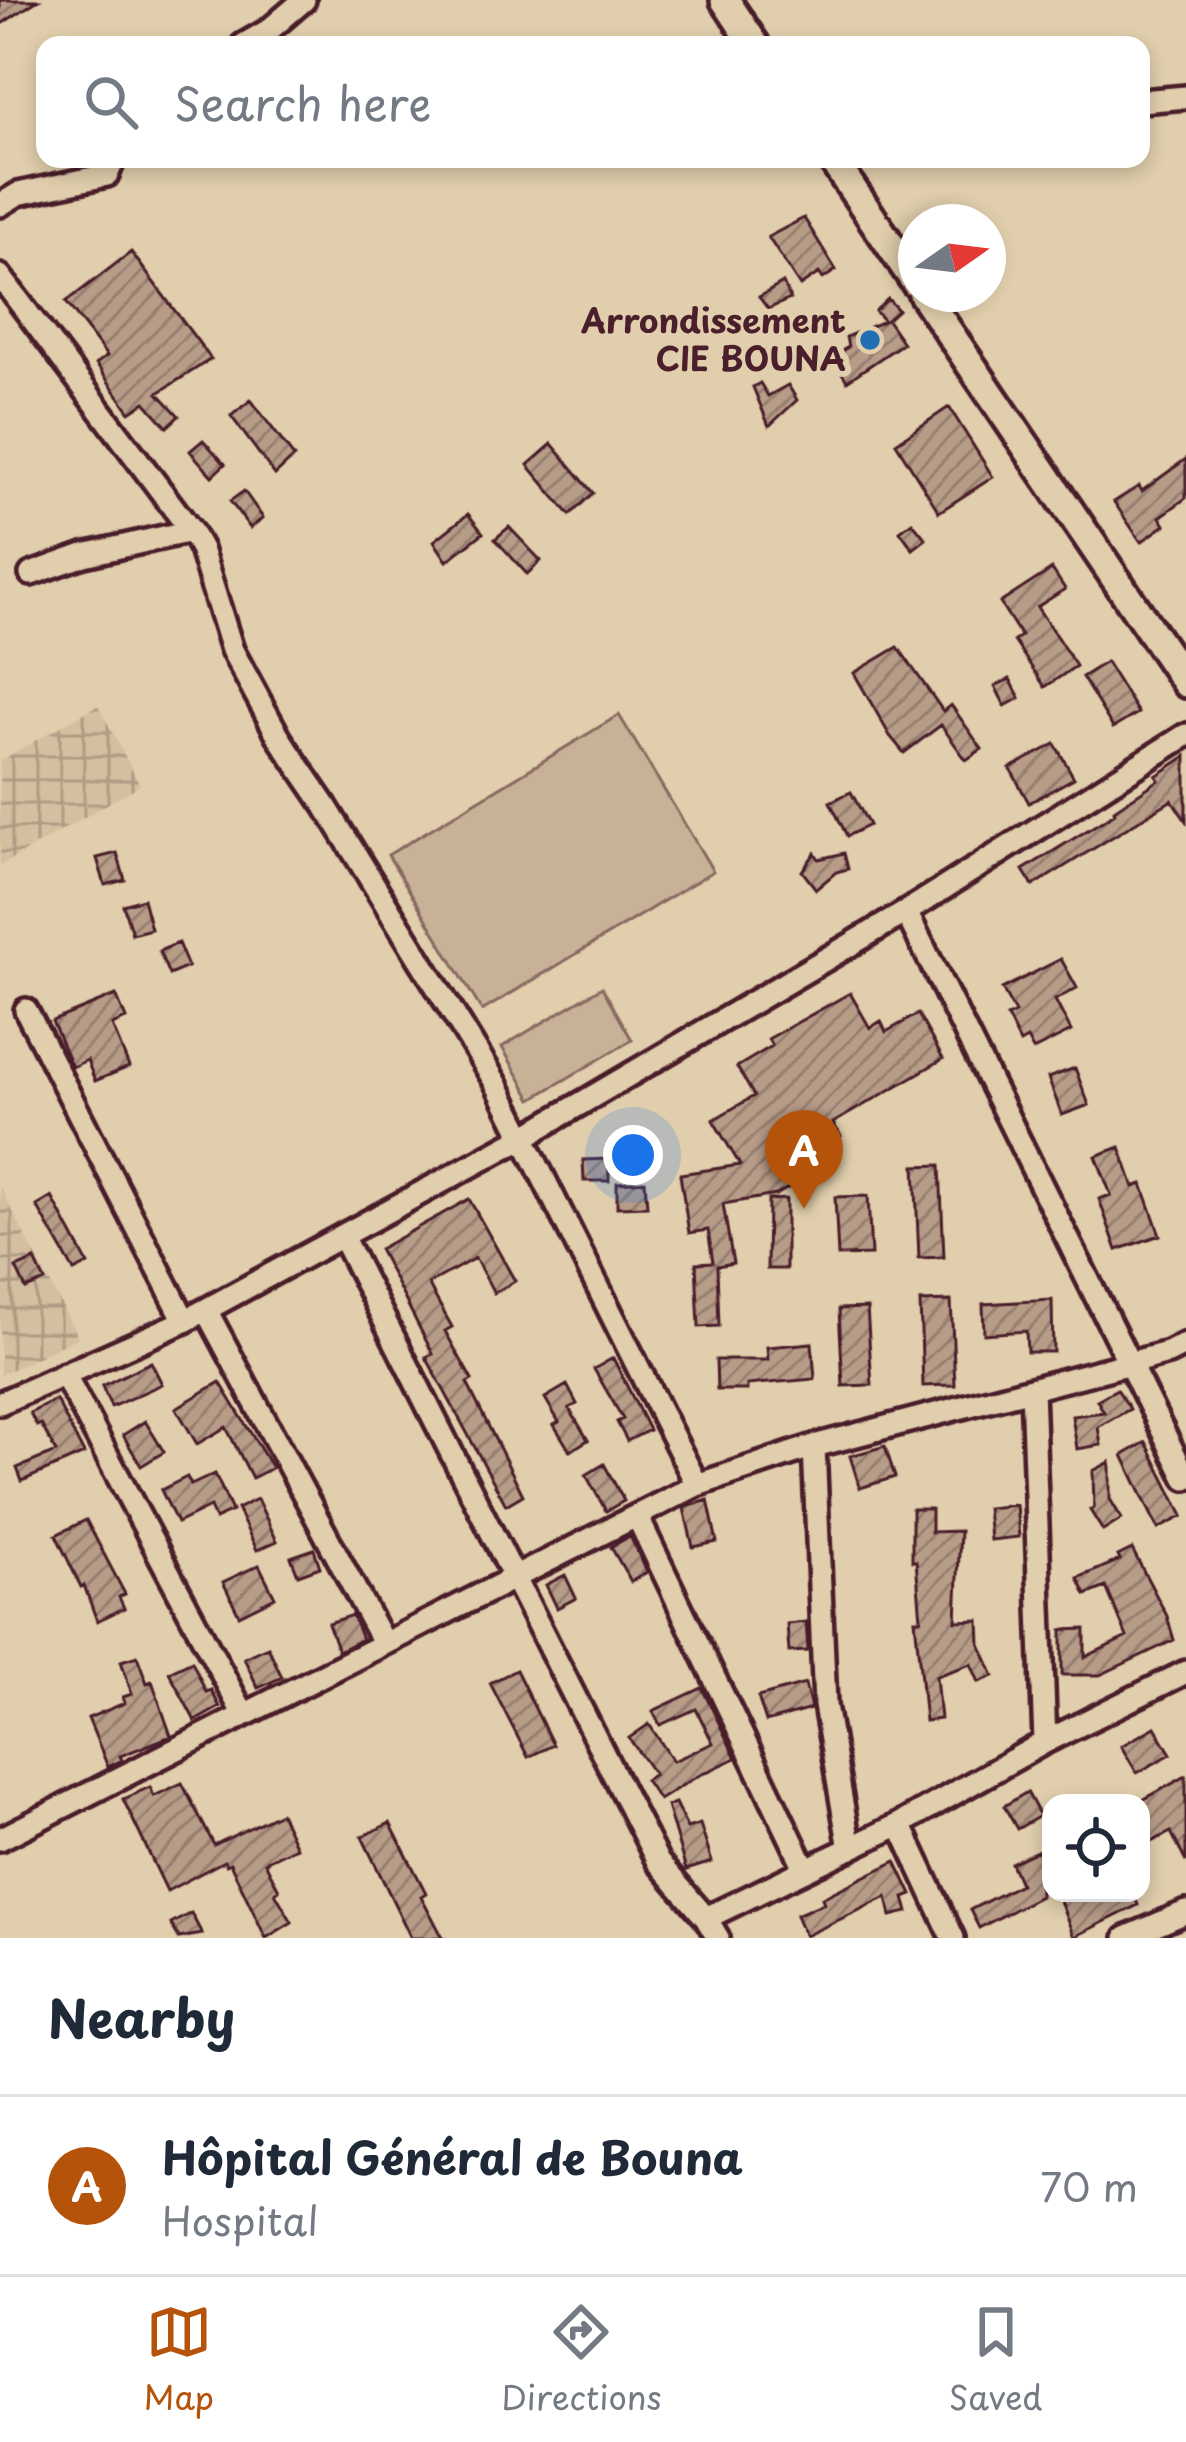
<!DOCTYPE html>
<html lang="en">
<head>
<meta charset="utf-8">
<style>
	:root { --surface:#fff; --page:#f2f2f3; --text:#1f2937; --muted:#747a83; --line:#e0e1e3; --accent:#b45309 }
	body { margin:0; font-family:"Playpen Sans",sans-serif; background:var(--page); color:var(--text) }
	.controls { position:absolute; right:36px; bottom:36px; display:grid; overflow:hidden; border-radius:24px; box-shadow:0 6px 18px #0003 }
	.controls button { width:108px; height:108px; display:grid; place-items:center; padding:0; border:0; border-bottom:3px solid var(--line); background:var(--surface); color:var(--text); font:60px sans-serif }
	.compass { position:absolute; left:898px; top:204px; width:108px; height:108px; border-radius:50%; background:var(--surface); box-shadow:0 6px 18px #0003; rotate:76deg }
	.you { position:absolute; left:633px; top:1155px; width:42px; height:42px; margin:-30px; border:9px solid #fff; border-radius:50%; background:#1a73e8; box-shadow:0 0 0 18px #1a73e833 }
	.badge { display:grid; place-items:center; width:78px; height:78px; border-radius:50%; background:var(--accent); color:#fff; font-size:39px; font-weight:700 }
	.pin { position:absolute; translate:-50% -99px; filter:drop-shadow(0 3px 6px #0008) }
	.pin::after { content:''; position:absolute; top:63px; width:42px; height:36px; background:inherit; clip-path:polygon(0 0,100% 0,50% 100%) }
	.list { margin:0; padding:0; list-style:none }
	h2 { display:flex; justify-content:space-between; align-items:center; height:156px; margin:0; padding:0 48px; font-size:51px }
	h2 small { font-size:39px; font-weight:400; color:var(--muted) }
	.list li { display:grid; grid-template-columns:78px 1fr auto; gap:36px; align-items:center; box-sizing:border-box; height:180px; padding:0 48px; border-top:3px solid var(--line) }
	.list b { display:block; font-size:45px; white-space:nowrap }
	.list p { margin:0; font-size:39px; white-space:nowrap; color:var(--muted) }
	.list em { font-size:39px; font-style:normal; color:var(--muted) }
	.icon { flex:none; width:66px; height:66px; fill:none; stroke:currentColor; stroke-width:2; stroke-linecap:round; stroke-linejoin:round }
	.map { position:relative; flex:none; width:1186px; height:1938px; overflow:hidden }
	.search { position:absolute; background:var(--surface); box-shadow:0 6px 18px #0003; left:36px; right:36px; top:36px; height:132px; display:flex; align-items:center; gap:30px; box-sizing:border-box; padding:0 42px; border-radius:24px; color:var(--muted); font-size:45px }
	.sheet { height:336px; background:var(--surface) }
	nav { display:flex; justify-content:space-around; align-items:center; box-sizing:border-box; height:168px; border-top:3px solid var(--line); background:var(--surface); font-size:33px; color:var(--muted) }
	nav a { display:grid; justify-items:center; gap:6px }
	nav .on { color:var(--accent) }
	.map>svg:first-child { display:block }
	.industrial { fill:url(#industrial-grid) }
	.grass { fill:#c8b297; stroke:#896861; stroke-width:3 }
	.building { fill:url(#building-hatch); stroke:#4a1f2b; stroke-width:3 }
	.lines { fill:none; stroke-linecap:round; stroke-linejoin:round }
	.minor-casing { stroke:#4a1f2b; stroke-width:30 }
	.major-casing { stroke:#4a1f2b; stroke-width:36 }
	.minor { stroke:#e0ceac; stroke-width:21 }
	.major { stroke:#e0ceac; stroke-width:27 }
	.poi-dot { fill:#1f6fb2; stroke:#e0ceac; stroke-width:4.5 }
	.labels { text-anchor:middle; stroke-width:12; stroke-linejoin:round; paint-order:stroke }
	.poi-label { font-size:33px; font-weight:bold; fill:#4a1f2b; stroke:#e0ceac; text-anchor:end }
</style>
</head>
<body>
<div class="map">
<svg width="1186" height="1938" viewBox="0 0 1186 1938">
	<defs>
		<pattern id="industrial-grid" width="8" height="8" patternUnits="userSpaceOnUse" patternTransform="scale(3)"><rect width="8" height="8" fill="#d4bfa1"/><path d="M0 4h8M4 0v8" fill="none" stroke="#ae9b83"/></pattern>
		<pattern id="building-hatch" width="6" height="6" patternUnits="userSpaceOnUse" patternTransform="scale(3)"><rect width="6" height="6" fill="#b79d88"/><path d="M-1 1l2-2M0 6l6-6M5 7l2-2" fill="none" stroke="#977f6f"/></pattern>
	</defs>
	<rect width="100%" height="100%" fill="#e0ceac"/>
	<filter id="ink" filterUnits="userSpaceOnUse"><feTurbulence type="fractalNoise" baseFrequency=".00833" numOctaves="2"/><feDisplacementMap in="SourceGraphic" scale="24" xChannelSelector="R" yChannelSelector="G"/><feConvolveMatrix kernelMatrix="1 2 1 2 8 2 1 2 1" color-interpolation-filters="sRGB"/></filter>
	<g filter="url(#ink)">
		<path class="industrial" d="M98,705L140,785L0,866V761Z
			M0,1187L78,1337L0,1375Z"/>
		<path class="grass" d="M619,715L713,871L482,1011L388,855Z
			M602,987L632,1040L532,1099L502,1047Z"/>
		<path class="building" d="M0,0H38L0,25Z
			M804,218L836,270L823,279L819,273L800,286L768,237Z
			M131,252L211,359L158,393L179,416L167,427L145,402L130,412L96,364L107,356L66,302Z
			M783,283L790,299L768,309L759,297Z
			M888,299L898,310L887,320L903,343L847,381L832,357L848,347L846,337L884,321L875,311Z
			M760,383L768,396L788,385L797,400L769,426L753,387Z
			M251,400L294,457L275,475L231,416Z
			M949,407L993,477L939,512L896,443Z
			M203,440L225,464L212,476L190,451Z
			M552,444L593,493L570,515L528,465Z
			M1186,459V498L1160,517L1165,525L1141,542L1114,502L1139,486L1142,491Z
			M244,491L263,518L250,528L230,501Z
			M468,514L483,533L447,561L434,541Z
			M912,522L926,539L913,549L900,531Z
			M509,527L541,561L527,574L495,539Z
			M1052,569L1065,589L1037,607L1076,666L1045,687L1014,641L1021,636L1000,603Z
			M898,647L943,711L951,705L982,749L966,760L941,725L904,753L890,736L854,673Z
			M1106,662L1138,713L1113,728L1082,677Z
			M1010,679L1020,698L1005,706L995,686Z
			M1055,744L1074,778L1029,803L1010,768Z
			M1186,756V821L1172,800L1033,886L1023,870L1115,813L1114,810L1159,780L1156,776Z
			M851,792L869,825L847,836L830,802Z
			M117,853L125,880L105,885L97,858Z
			M815,853L819,859L844,853L848,869L836,872L816,889L802,871Z
			M143,899L151,929L132,934L123,905Z
			M178,943L188,967L169,975L159,951Z
			M1061,959L1077,988L1055,1000L1071,1031L1033,1050L1027,1039L1020,1043L1007,1017L1015,1013L1002,989Z
			M850,993L870,1028L881,1021L886,1032L918,1014L943,1059L833,1123L841,1136L821,1148L830,1163L776,1195L723,1204L733,1263L717,1266L719,1326L699,1327L696,1263L713,1262L708,1230L689,1233L680,1174L740,1165L713,1120L754,1096L737,1067L772,1046L768,1039Z
			M116,995L126,1019L112,1025L129,1067L95,1081L87,1060L72,1067L52,1021Z
			M1075,1068L1089,1105L1062,1115L1048,1078Z
			M1120,1147L1134,1187L1142,1184L1160,1235L1117,1250L1099,1199L1111,1195L1096,1156Z
			M609,1159V1181H584L583,1160Z
			M940,1165L944,1257L919,1258L915,1166Z
			M645,1181L647,1206L617,1207V1183Z
			M868,1196L871,1255L838,1256L835,1197Z
			M52,1197L88,1264L74,1271L37,1206Z
			M469,1199L515,1281L494,1293L475,1258L428,1284L452,1327L445,1331L472,1380L467,1383L523,1495L506,1505L426,1357L433,1354L379,1249Z
			M786,1199V1269H767L768,1200Z
			M35,1260L45,1281L26,1289L16,1268Z
			M1052,1300L1053,1352H1027L1026,1331L984,1334L983,1304Z
			M951,1301L955,1385L923,1386L920,1302Z
			M867,1308L872,1385L843,1386L839,1309Z
			M812,1343L815,1379L747,1385V1390H717L716,1360H768L767,1347Z
			M613,1358L649,1430L627,1441L617,1422L623,1419L594,1369Z
			M151,1362L162,1384L111,1407L102,1386Z
			M220,1382L272,1468L252,1478L226,1427L197,1444L176,1408Z
			M567,1385L577,1404L569,1408L588,1440L570,1451L554,1425L559,1422L545,1398Z
			M1117,1389L1130,1409L1098,1427L1101,1445L1077,1449L1072,1416L1104,1412L1097,1400Z
			M56,1400L84,1454L22,1481L17,1468L56,1452L41,1424L37,1426L30,1413Z
			M145,1421L164,1452L141,1466L123,1435Z
			M1146,1442L1183,1516L1158,1529L1123,1455Z
			M885,1446L895,1477L860,1488L850,1456Z
			M1110,1462V1499L1122,1519L1103,1531L1090,1510L1094,1508L1093,1471Z
			M604,1464L624,1501L606,1511L586,1475Z
			M215,1474L232,1511L215,1519L210,1507L177,1523L161,1490L187,1477L191,1485Z
			M257,1499L277,1541L257,1550L237,1509Z
			M708,1500L717,1542L693,1547L684,1508Z
			M1016,1505L1019,1537L990,1540L987,1508Z
			M912,1509H931V1532L960,1531L956,1621L979,1620L980,1644L994,1676L979,1682L971,1664L936,1676L940,1719L925,1721L915,1619H921L916,1561H912Z
			M86,1520L125,1594L119,1597L124,1608L97,1621L84,1585L81,1587L56,1535Z
			M630,1536L647,1572L631,1582L611,1547Z
			M314,1549L320,1567L298,1575L291,1557Z
			M1132,1549L1167,1616L1174,1640L1100,1675H1062V1630L1085,1629V1657L1127,1637L1106,1587L1086,1595L1078,1578L1120,1560L1118,1556Z
			M259,1565L275,1597L239,1615L223,1582Z
			M565,1575L576,1598L557,1608L546,1585Z
			M352,1615L362,1639L338,1651L328,1623Z
			M806,1622L808,1651L789,1652L787,1624Z
			M268,1647L282,1677L258,1688L244,1658Z
			M137,1656L147,1683L152,1681L171,1736L120,1756L122,1760L108,1767L88,1718L125,1703L123,1697L132,1694L121,1661Z
			M192,1661L206,1692L211,1690L220,1707L195,1721L169,1672Z
			M516,1670L553,1745L528,1757L490,1683Z
			M805,1684L811,1709L766,1722L758,1697Z
			M702,1688L736,1758L696,1777L659,1800L645,1780L654,1774L629,1738L649,1724L673,1761L713,1743L696,1709L660,1725L653,1711Z
			M1155,1727L1171,1754L1137,1773L1121,1746Z
			M1186,1776V1862L1171,1832L1141,1847V1801Z
			M182,1783L214,1845L280,1813L296,1847L265,1862L279,1890L275,1893L292,1922L266,1938L230,1863L226,1865L224,1861L167,1891L123,1799L150,1787L154,1796Z
			M1027,1792L1040,1816L1017,1829L1004,1806Z
			M675,1803L687,1828L700,1824L712,1862L686,1870L667,1806Z
			M390,1823L426,1893L421,1896L443,1938H411L362,1837Z
			M1039,1850L1040,1896L979,1928L970,1910L1020,1884L1011,1863Z
			M896,1861L912,1895L904,1898L908,1912L891,1916L887,1897L805,1936L796,1915L824,1903L822,1898Z
			M1057,1893H1133L1138,1905L1074,1937Z
			M191,1913L202,1934L179,1938L171,1924Z"/>
		<g class="lines">
			<g class="minor-casing">
				<path id="minor" d="M243,45L269,30L304,0
					M1141,101L1186,97
					M0,205L18,194L107,175L114,159
					M0,276L191,531L201,549L232,650L280,739L325,805L496,1083L697,1485
					M31,574L84,555L191,531
					M906,912L1186,1478
					M26,1010L185,1321
					M342,1236L658,1862L706,1918L718,1938
					M206,1310L384,1644
					M64,1374L244,1715
					M1032,1389L1045,1742
					M0,1403L185,1321L524,1137L906,912L1186,735
					M814,1446L825,1705L850,1849
					M637,1516L805,1868
					M900,1824L953,1938
					M0,1839L697,1485L814,1446L1168,1353L1186,1344
					M706,1918L900,1824L1045,1742L1186,1672
					M1126,1938L1186,1912"/>
			</g>
			<g class="major-casing">
				<path id="major" d="M725,0L755,45
					M832,159L916,283
					M923,294L1186,683"/>
			</g>
			<use href="#minor" class="minor"/>
			<use href="#major" class="major"/>
		</g>
	</g>
	<circle class="poi-dot" cx="870" cy="340" r="12"/>
	<g class="labels">
		<g class="poi-label">
			<text x="846" y="333">Arrondissement<tspan x="846" dy="38">CIE BOUNA</tspan></text>
		</g>
	</g>
</svg>
<div class="controls">
<button><svg class="icon" aria-label="locate" viewBox="0 0 24 24"><circle cx="12" cy="12" r="6"/><path d="M12 2v4M12 18v4M2 12h4M18 12h4"/></svg></button>
</div>
<svg class="compass" viewBox="-18 -18 36 36"><path d="M0-13l5 13h-10z" fill="#e53935"/><path d="M0 13l5-13h-10z" fill="#747a83"/></svg>
<div class="you"></div>
<div class="pin badge" style="left:804px;top:1209px">A</div>
<div class="search"><svg class="icon" aria-label="search" viewBox="0 0 24 24"><circle cx="10" cy="10" r="6"/><path d="M15 15l6 6"/></svg>Search here</div>
</div>
<section class="sheet">
<h2>Nearby<small></small></h2>
<ul class="list">
<li><span class="badge">A</span><div><b>Hôpital Général de Bouna</b><p>Hospital</p></div><em>70 m</em></li>
</ul>
</section>
<nav>
<a class="on"><svg class="icon" aria-label="map" viewBox="0 0 24 24"><path d="M3 6l6-2 6 2 6-2v14l-6 2-6-2-6 2zM9 4v14M15 6v14"/></svg>Map</a>
<a><svg class="icon" aria-label="directions" viewBox="0 0 24 24"><path d="M12 3l9 9-9 9-9-9zM9 14v-3h6M13 9l2 2-2 2"/></svg>Directions</a>
<a><svg class="icon" aria-label="saved" viewBox="0 0 24 24"><path d="M7 4h10v16l-5-4-5 4z"/></svg>Saved</a>
</nav>
</body>
</html>
